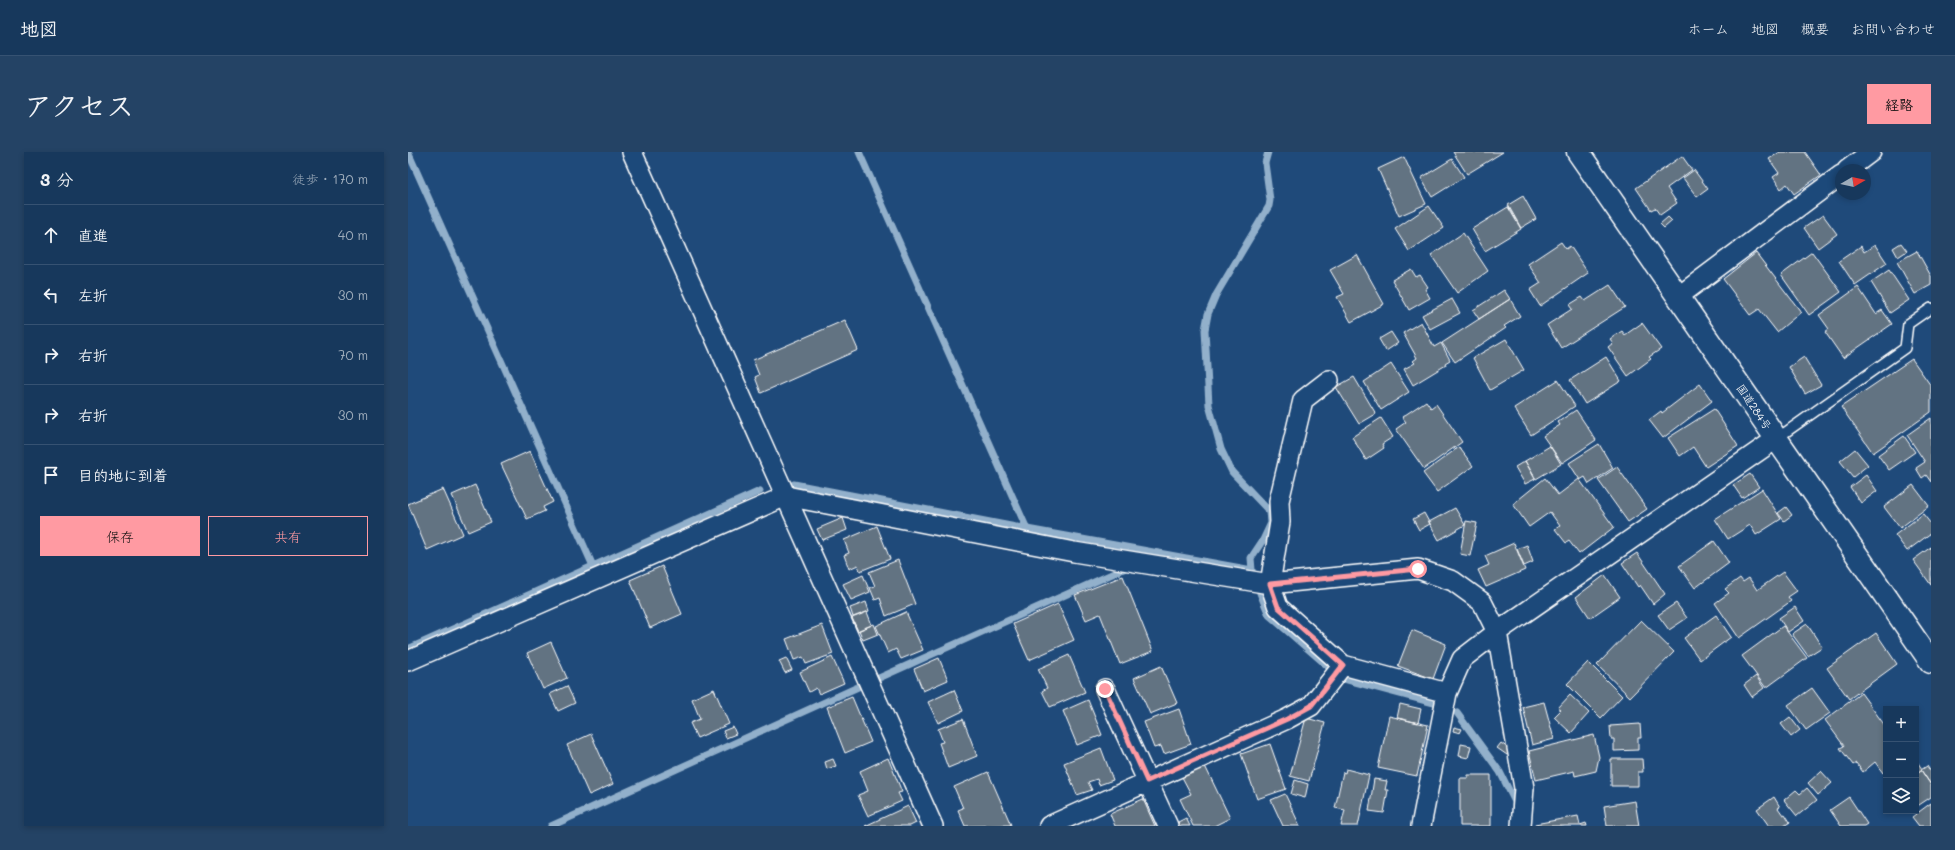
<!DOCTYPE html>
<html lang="ja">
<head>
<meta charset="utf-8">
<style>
	:root { --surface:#17385c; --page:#244365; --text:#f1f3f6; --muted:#9eacbb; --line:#365272; --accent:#ff9aa2 }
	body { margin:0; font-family:Mali,"Klee One",sans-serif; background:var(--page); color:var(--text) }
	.controls { position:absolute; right:12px; bottom:12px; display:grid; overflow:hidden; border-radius:0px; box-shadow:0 2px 6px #0003 }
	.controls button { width:36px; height:36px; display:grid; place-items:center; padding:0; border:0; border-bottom:1px solid var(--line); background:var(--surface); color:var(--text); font:20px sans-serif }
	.compass { position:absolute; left:1427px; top:12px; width:36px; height:36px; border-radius:50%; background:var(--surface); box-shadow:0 2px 6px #0003; rotate:81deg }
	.stop { position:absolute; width:12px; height:12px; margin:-9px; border:3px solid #ff9aa2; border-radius:50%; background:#fff }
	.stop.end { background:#ff9aa2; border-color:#fff; box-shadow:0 1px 4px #0008 }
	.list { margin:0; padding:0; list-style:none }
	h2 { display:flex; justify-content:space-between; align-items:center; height:52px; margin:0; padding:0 16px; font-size:17px }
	h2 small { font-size:13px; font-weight:400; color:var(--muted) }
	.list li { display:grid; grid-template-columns:26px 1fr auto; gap:12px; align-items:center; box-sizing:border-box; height:60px; padding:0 16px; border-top:1px solid var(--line) }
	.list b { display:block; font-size:15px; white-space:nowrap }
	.list em { font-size:13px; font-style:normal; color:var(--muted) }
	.actions { display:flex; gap:8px; padding:12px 16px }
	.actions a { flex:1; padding:9px 0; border:1px solid var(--accent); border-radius:0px; text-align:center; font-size:14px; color:var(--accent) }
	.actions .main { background:var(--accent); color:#111 }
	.icon { flex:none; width:22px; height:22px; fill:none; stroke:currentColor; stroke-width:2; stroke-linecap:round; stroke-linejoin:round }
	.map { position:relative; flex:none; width:1523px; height:674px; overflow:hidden; border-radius:0px }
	header { display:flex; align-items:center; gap:24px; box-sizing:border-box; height:56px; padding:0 20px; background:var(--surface); border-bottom:1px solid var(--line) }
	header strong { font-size:19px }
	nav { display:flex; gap:22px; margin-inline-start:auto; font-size:14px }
	.intro { display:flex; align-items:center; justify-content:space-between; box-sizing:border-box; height:96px; padding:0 24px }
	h1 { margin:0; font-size:28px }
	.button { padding:10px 18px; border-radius:0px; background:var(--accent); color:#111; font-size:14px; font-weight:700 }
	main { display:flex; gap:24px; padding:0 24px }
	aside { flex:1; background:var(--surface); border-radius:0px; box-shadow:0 2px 6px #0003 }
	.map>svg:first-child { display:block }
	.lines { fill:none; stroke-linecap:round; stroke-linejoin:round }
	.stream { stroke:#92b0cb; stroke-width:7 }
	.building { fill:#627382; stroke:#fff }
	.lane-casing { stroke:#fff; stroke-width:12 }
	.street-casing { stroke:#fff; stroke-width:22 }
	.highway-casing { stroke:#fff; stroke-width:25 }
	.lane { stroke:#1f4a7a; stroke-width:9 }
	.street { stroke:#1f4a7a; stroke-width:19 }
	.highway { stroke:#1f4a7a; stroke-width:22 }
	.route { stroke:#ff9aa2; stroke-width:5 }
	.labels { text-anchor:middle; stroke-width:3; stroke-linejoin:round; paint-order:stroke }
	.street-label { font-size:11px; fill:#fff; stroke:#1f4a7a }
</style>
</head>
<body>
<header>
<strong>地図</strong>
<nav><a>ホーム</a><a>地図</a><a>概要</a><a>お問い合わせ</a></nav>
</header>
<div class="intro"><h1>アクセス</h1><a class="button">経路</a></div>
<main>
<aside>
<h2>3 分<small>徒歩 · 170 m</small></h2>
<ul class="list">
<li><svg class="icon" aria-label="ahead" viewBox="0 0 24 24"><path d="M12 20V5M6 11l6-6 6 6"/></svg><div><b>直進</b></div><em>40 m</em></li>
<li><svg class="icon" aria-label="left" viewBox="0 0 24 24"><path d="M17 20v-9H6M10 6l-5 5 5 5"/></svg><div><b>左折</b></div><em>30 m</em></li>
<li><svg class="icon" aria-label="right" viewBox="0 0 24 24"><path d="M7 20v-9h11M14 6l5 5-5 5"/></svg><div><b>右折</b></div><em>70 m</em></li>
<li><svg class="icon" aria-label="right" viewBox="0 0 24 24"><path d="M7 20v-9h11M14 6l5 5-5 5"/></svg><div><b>右折</b></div><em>30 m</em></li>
<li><svg class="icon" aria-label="arrive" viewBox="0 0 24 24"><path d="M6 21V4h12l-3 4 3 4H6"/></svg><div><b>目的地に到着</b></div></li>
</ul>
<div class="actions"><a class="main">保存</a><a>共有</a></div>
</aside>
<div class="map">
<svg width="1523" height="674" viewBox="0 0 1523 674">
	<rect width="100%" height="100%" fill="#1f4a7a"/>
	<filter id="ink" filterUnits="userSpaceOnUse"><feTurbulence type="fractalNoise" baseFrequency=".025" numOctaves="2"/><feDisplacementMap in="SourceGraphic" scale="8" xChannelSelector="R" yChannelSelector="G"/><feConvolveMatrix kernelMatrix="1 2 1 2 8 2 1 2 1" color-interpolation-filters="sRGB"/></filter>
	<g filter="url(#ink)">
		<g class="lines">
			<path class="stream" d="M0,0L185,414
				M451,0L619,377
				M386,332L619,377L844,418L843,406L855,388L863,371L862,360L824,320L813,297L801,253L797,178L800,162L808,143L861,54L862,48L857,11L860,0
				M852,441L861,463L922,516
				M0,497L352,339
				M471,526L722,414
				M936,527L1026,551
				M1049,561L1092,620L1107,650V655
				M143,674L450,535"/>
		</g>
		<path class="building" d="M1045,0H1095L1059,22Z
			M1372,0H1397L1413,23L1386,42L1379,32L1373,37L1365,25L1371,21L1361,7Z
			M1274,4L1284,18L1259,36L1269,51L1252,63L1247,56L1243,58L1228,36Z
			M996,5L1018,52L991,64L970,17Z
			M1044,7L1056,25L1024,45L1013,26Z
			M1286,18L1300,37L1289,45L1275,26Z
			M1115,44L1128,67L1113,76L1100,53Z
			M1021,54L1036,76L1001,99L987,77Z
			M1100,55L1113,77L1077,99L1064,77Z
			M1415,63L1429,82L1410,96L1396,76Z
			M1260,65L1264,69L1256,76L1252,72Z
			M1055,81L1080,119L1049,141L1023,103Z
			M1153,90L1158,97L1162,94L1180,121L1132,154L1122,138L1133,131L1120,112Z
			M1493,91L1499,99L1490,105L1485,96Z
			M1467,93L1479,111L1447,133L1431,109L1453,94L1456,100Z
			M1509,99L1523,124V133L1507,142L1489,110Z
			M1404,100L1433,140L1401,163L1373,123Z
			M1348,101L1393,160L1369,180L1351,157L1342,163L1315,127Z
			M949,103L976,152L943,170L929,145L936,142L922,118Z
			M1003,117L1008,125L1012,123L1020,135L1017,137L1022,146L1001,158L984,128Z
			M1481,118L1501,148L1482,161L1463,130Z
			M1202,133L1217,155L1153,196L1139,173L1164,157L1161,153L1174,145L1177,149Z
			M1450,135L1468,162L1474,158L1484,172L1435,206L1417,180L1421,177L1411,163Z
			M1096,138L1102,147L1071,167L1065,158Z
			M1044,147L1052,161L1022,177L1014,163Z
			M1102,147L1112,164L1096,174L1098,176L1047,210L1034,191Z
			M437,168L450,198L353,241L347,225L351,223L345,208Z
			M1013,170L1026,195L1033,191L1042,208L1037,211L1038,213L1005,233L996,217L1007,211L1005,209L1009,206L995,181Z
			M1234,171L1253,197L1241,205L1243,207L1220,224L1200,195L1205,191L1202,187L1214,179L1217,183Z
			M983,180L990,191L978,199L971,187Z
			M1098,187L1116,218L1082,238L1065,206Z
			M1198,205L1213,229L1177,252L1162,228Z
			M1396,205L1413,233L1397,242L1381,215Z
			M1504,207L1523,234V260L1465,301L1433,255Z
			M983,212L1001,240L973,258L956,230Z
			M946,225L968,262L951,272L928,235Z
			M1150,228L1167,254L1123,283L1106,256Z
			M1292,232L1304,249L1255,286L1241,268L1253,259L1254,261Z
			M1018,249L1023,256L1028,252L1054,290L1016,317L988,277L998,270L994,265Z
			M1306,257L1330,294L1298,315L1285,295L1272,304L1260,286Z
			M1168,258L1188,288L1154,311L1135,284L1152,273L1150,270Z
			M973,266L985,285L974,292L976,296L958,308L944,285Z
			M1523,266V330L1518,323L1514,326L1508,316L1517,310L1499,283Z
			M1496,284L1507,300L1481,318L1470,303Z
			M1191,292L1205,316L1181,332L1177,325L1172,328L1161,311Z
			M1142,294L1153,312L1128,327L1117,309Z
			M1051,295L1065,314L1029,340L1015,321Z
			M1447,297L1460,313L1445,325L1432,309Z
			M122,299L145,350L135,355L137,359L119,367L93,312Z
			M1117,309L1127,327L1117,332L1107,315Z
			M1209,315L1239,357L1220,370L1190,328Z
			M1342,322L1351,335L1334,346L1325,333Z
			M1458,323L1469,339L1453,351L1442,335Z
			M1137,326L1150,343L1171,327L1206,375L1171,402L1161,389L1158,391L1147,377L1152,374L1142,360L1121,375L1105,352Z
			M67,333L83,370L60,380L44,343Z
			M1505,333L1521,354L1492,376L1476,355Z
			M35,337L55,382L19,398L0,352Z
			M1354,337L1373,367L1348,383L1342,373L1320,387L1307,367Z
			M1378,355L1384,363L1376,369L1370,361Z
			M1047,356L1057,373L1031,388L1021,370Z
			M1016,361L1022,372L1011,378L1005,367Z
			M1515,362L1523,372V381L1499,399L1487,383Z
			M435,366L439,378L414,388L409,377Z
			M1058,369L1069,371L1062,404L1052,402Z
			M469,374L482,407L452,419L450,413L441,417L436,403L441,401L436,388Z
			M1306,389L1321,411L1287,436L1271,414Z
			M1106,391L1117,418L1078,435L1070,418L1081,413L1077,404Z
			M1119,393L1125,410L1116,414L1109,397Z
			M1523,395V433L1505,408Z
			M1229,401L1257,442L1245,452L1232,433L1230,435L1214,411Z
			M490,408L507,452L478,464L472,446L467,448L462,436L467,434L461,420Z
			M254,414L274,462L242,476L222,428Z
			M1375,420L1389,439L1380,445L1383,449L1331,486L1307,451L1321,441L1317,437L1332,426L1335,430L1341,426L1349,438Z
			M455,423L462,440L443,448L435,432Z
			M1197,423L1212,445L1182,466L1168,445Z
			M715,424L745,499L712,512L692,462L678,468L667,443Z
			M458,450L461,459L445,465L442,456Z
			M1268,451L1279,466L1261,478L1250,463Z
			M650,452L666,488L621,508L605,472Z
			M1387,455L1396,469L1380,480L1371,466Z
			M459,460L464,473L450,479L444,466Z
			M498,460L515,498L493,507L488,497L480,501L468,474Z
			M1308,463L1323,485L1292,508L1276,486Z
			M1233,468L1266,500L1222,545L1189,513Z
			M466,472L470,482L455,488L451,478Z
			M1399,472L1414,495L1400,504L1384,482Z
			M414,473L425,502L398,512L395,505L386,508L378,487Z
			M1375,474L1399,506L1358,536L1334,504Z
			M1004,478L1038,492L1025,527L990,514Z
			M1468,481L1489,512L1441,547L1419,516Z
			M143,490L159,526L135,537L119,501Z
			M661,503L677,540L642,555L634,539L639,536L630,517Z
			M424,505L436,531L411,542L408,536L401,540L392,520Z
			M378,506L384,518L377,521L371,509Z
			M531,506L540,528L515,539L506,517Z
			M1180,510L1214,544L1193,566L1159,532Z
			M753,514L769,551L742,562L726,526Z
			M1348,524L1356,536L1344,545L1336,533Z
			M159,534L167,551L150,559L142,542Z
			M1404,536L1422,561L1398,578L1380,553Z
			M306,537L321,572L289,586L282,571L292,567L284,547Z
			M546,538L555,559L530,571L520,550Z
			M1453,541L1478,575V618L1475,621L1467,610L1455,620L1448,611L1445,613L1432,596L1436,594L1417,568Z
			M1162,543L1181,561L1163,581L1146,565L1153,558L1150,556Z
			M444,545L463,590L437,601L419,555Z
			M680,548L694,583L669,593L655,559Z
			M1136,550L1146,587L1124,593L1115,555Z
			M992,552L1013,557L1010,571L989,566Z
			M771,557L783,592L756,602L753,594L746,596L736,570Z
			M981,564L1020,573L1009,624L970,616Z
			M1382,565L1392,578L1383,585L1373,572Z
			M898,566L917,571L901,629L882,624Z
			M555,567L569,604L540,616L531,591L535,590L530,577Z
			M1232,572L1233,586H1230V598L1206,599V587H1203L1202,574Z
			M325,575L328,582L318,586L315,579Z
			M1046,575L1054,577L1052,581L1045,579Z
			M183,582L205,632L181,643L159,593Z
			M1186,583L1191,605L1188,619L1167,624L1166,619L1128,628L1121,599Z
			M1093,591L1103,598L1099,603L1089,596Z
			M862,592L878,637L849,647L833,602Z
			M1053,592L1063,594L1060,606L1051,604Z
			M693,596L705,628L691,633L689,627L680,630L684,638L669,643L656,611Z
			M480,606L494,640L490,641L494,649L460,664L450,643L460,639L452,619Z
			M425,607L428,614L419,617L417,610Z
			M1203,607H1234L1235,620H1230V634H1203Z
			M1508,608L1514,617L1508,622Z
			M797,614L822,666L806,674H785L772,647L783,642L774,625Z
			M1519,614L1523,620V633L1513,618Z
			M938,617L961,623L950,674H933L937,658L927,656L935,620L937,621Z
			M1513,618L1523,633V645L1508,655V622Z
			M1413,619L1424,631L1410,643L1400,631Z
			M580,620L603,673L557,674L550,658L555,656L546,635Z
			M1060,623H1083V674H1052V626H1060Z
			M966,627L979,629L977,638H980L976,661L961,659Z
			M887,628L900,632L897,646L883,642Z
			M1399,636L1409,648L1389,664L1376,648L1388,638L1392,642Z
			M877,642L892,674H875L863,648Z
			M1366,645L1372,655L1370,656L1375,663L1377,662L1382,670L1376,674H1361L1349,657Z
			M1441,645L1459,672L1456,674H1433L1422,658Z
			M735,647L747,674H707L702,662Z
			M1227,649L1231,674H1199L1196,654Z
			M1523,651V674H1511L1504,665Z
			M500,654L508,671L502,674H457Z
			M1170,664L1172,673L1178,671L1179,674H1127V672Z
			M778,666L782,674H772L770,670Z"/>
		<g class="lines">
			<g class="lane-casing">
				<path id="lane" d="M1368,287L1497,196L1500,172L1523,156"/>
			</g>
			<g class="street-casing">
				<path id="street" d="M224,0L525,674
					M1439,18L1463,0
					M1271,144L1433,23
					M921,228L895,248L871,349L872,370L862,432L870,455L935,513L1039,541
					M0,509L378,344L666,400L862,432L1010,417L1045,429L1074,450L1089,480L1116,636L1113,674
					M697,537L760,674
					M641,674L879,567L903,554L935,513
					M1013,674L1039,541L1054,507L1089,480L1368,287"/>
			</g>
			<g class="highway-casing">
				<path id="highway" d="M1170,0L1523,510"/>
			</g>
			<use href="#lane" class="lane"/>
			<use href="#street" class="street"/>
			<use href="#highway" class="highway"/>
		</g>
	</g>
	<g class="lines" filter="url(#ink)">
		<path class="route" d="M697,537L739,629L879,567L903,554L935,513L870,455L862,432L1010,417"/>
	</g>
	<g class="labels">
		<g class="street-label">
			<text transform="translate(1346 255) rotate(56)" y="4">国道284号</text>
		</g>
	</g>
</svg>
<div class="controls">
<button>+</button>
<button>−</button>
<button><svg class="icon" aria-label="layers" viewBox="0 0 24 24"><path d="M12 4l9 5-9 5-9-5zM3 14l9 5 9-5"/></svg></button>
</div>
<svg class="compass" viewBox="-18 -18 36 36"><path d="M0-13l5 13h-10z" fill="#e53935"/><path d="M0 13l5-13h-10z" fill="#9eacbb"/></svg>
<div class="stop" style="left:1010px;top:417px"></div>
<div class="stop end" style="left:697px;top:537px"></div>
</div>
</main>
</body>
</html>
